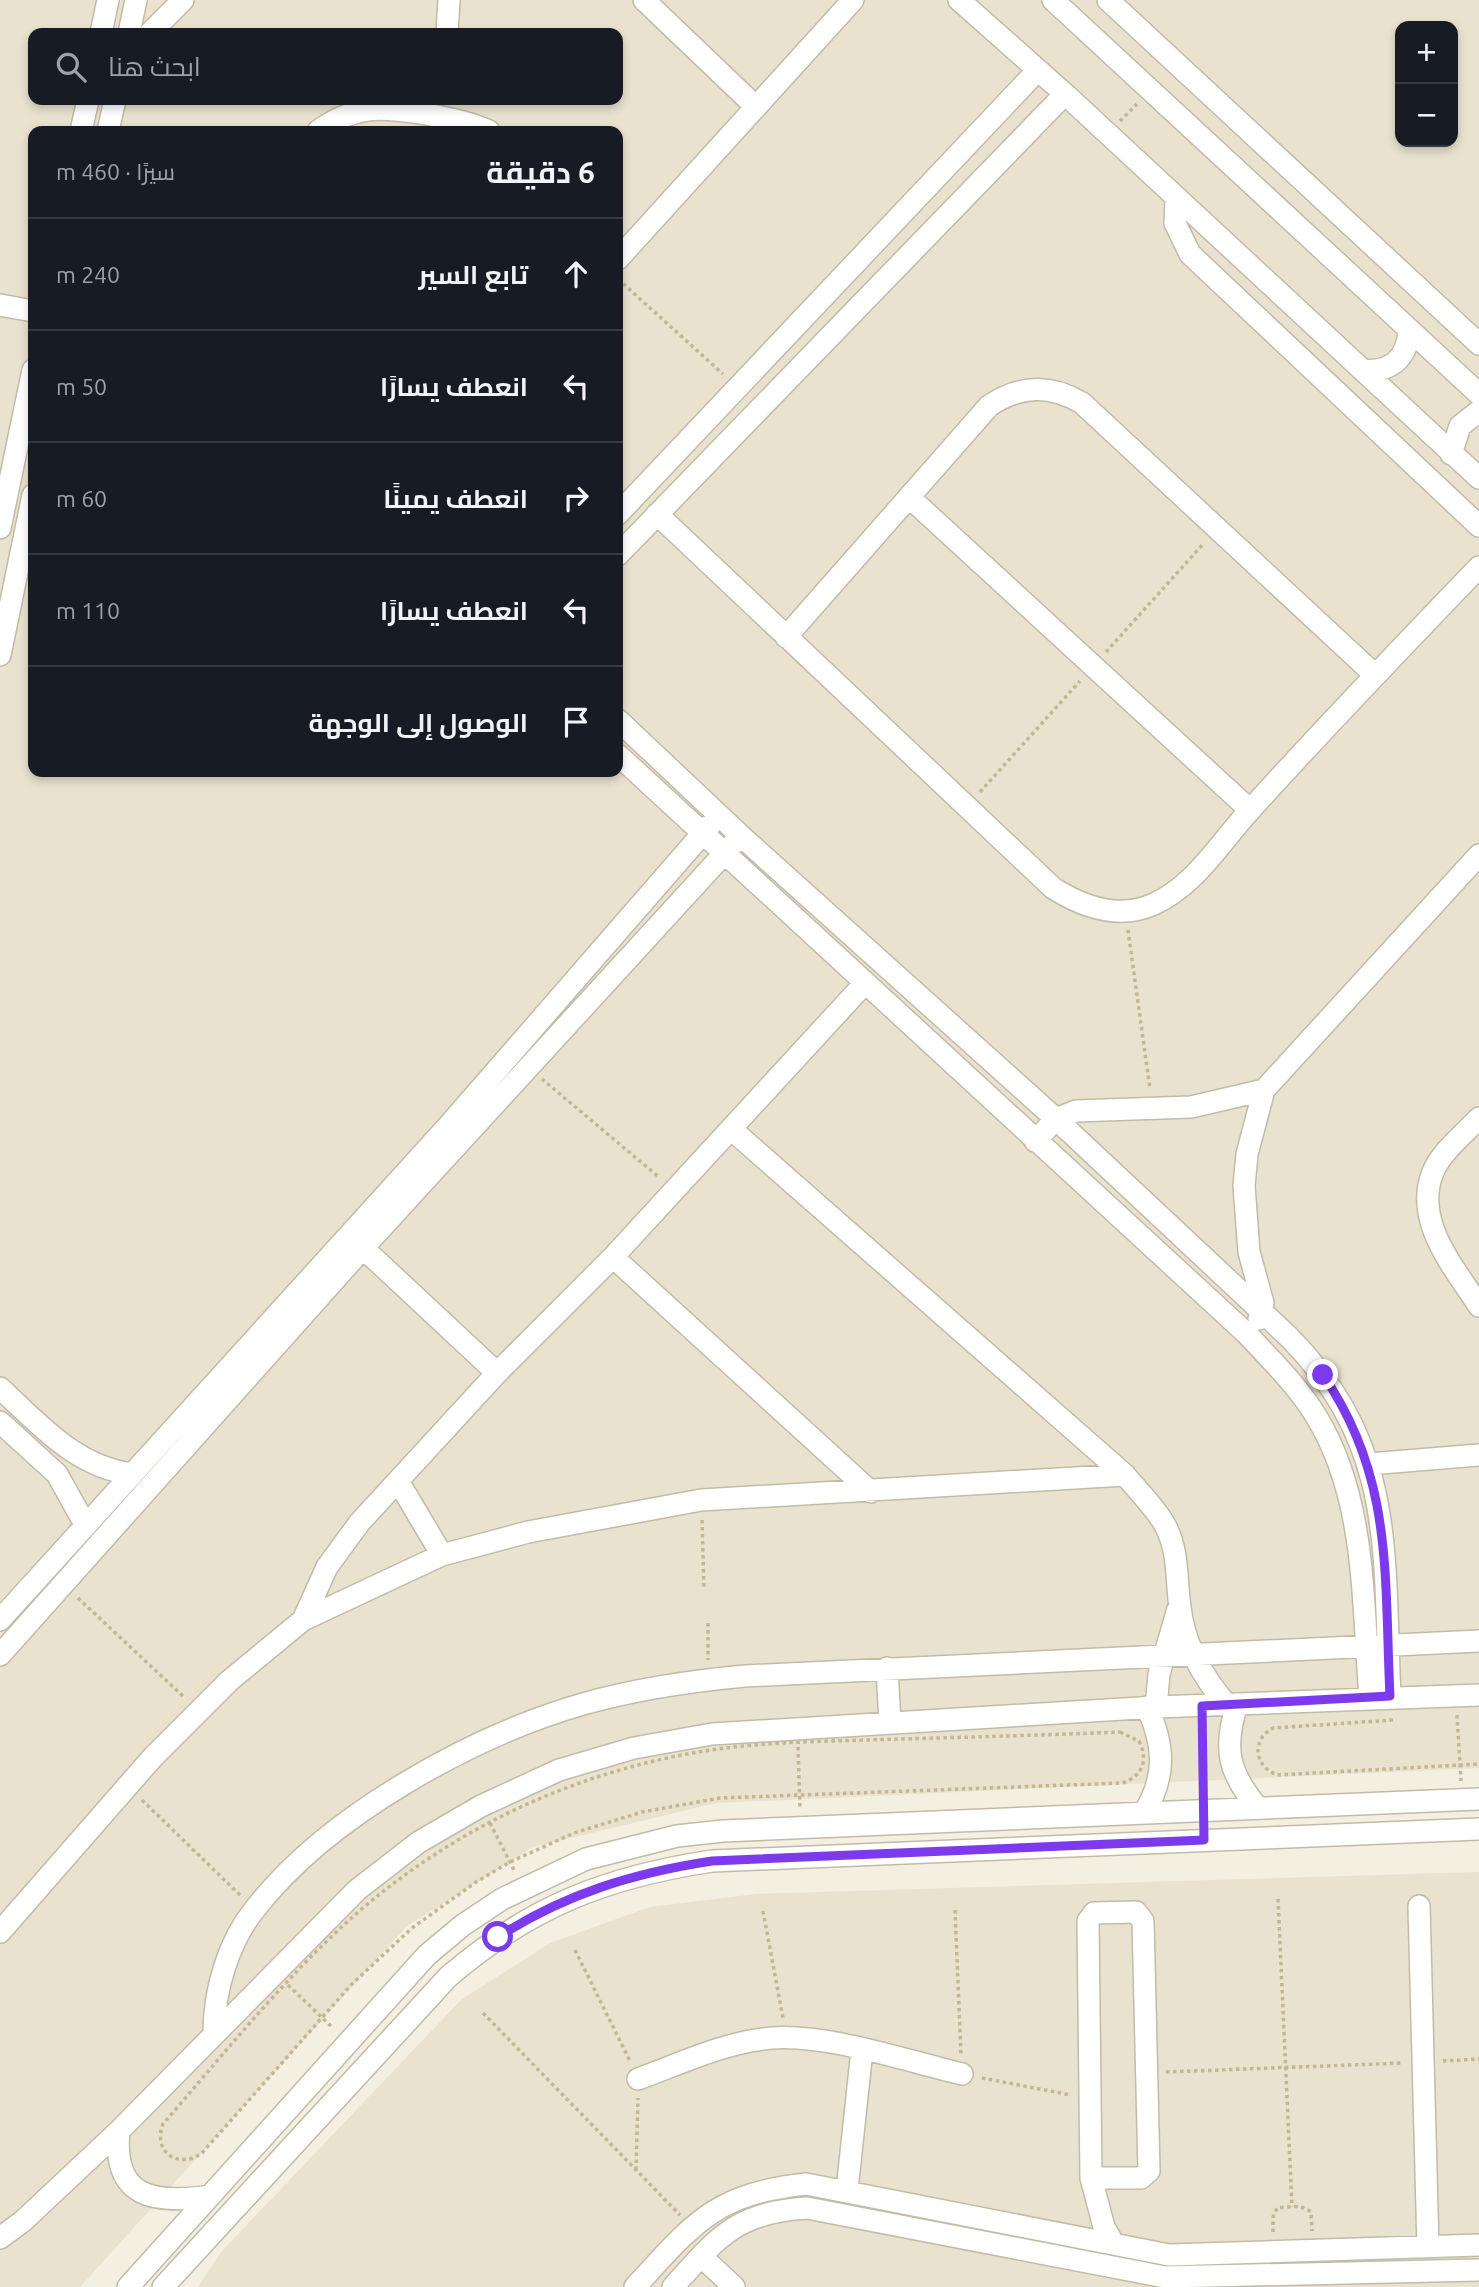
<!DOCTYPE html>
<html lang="ar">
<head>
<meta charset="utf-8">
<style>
	:root { --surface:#171b24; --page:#242831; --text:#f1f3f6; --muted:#9ea1a6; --line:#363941 }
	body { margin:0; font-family:Ubuntu,Cairo,sans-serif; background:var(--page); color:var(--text); direction:rtl }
	.controls { position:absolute; right:21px; top:21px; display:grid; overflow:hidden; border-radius:14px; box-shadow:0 4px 10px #0003 }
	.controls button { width:63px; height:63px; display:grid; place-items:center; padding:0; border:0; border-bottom:2px solid var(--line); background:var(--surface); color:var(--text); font:35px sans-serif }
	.stop { position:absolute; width:21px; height:21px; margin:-16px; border:5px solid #7c3aed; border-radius:50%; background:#fff }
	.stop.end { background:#7c3aed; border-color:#fff; box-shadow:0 2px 7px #0008 }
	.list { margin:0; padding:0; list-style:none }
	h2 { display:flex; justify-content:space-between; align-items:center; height:91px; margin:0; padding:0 28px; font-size:30px }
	h2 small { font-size:23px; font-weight:400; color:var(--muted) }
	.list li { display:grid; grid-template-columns:46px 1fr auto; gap:21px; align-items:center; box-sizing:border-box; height:112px; padding:0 28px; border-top:2px solid var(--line) }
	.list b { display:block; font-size:26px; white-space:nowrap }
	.list em { font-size:23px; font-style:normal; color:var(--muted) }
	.icon { flex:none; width:38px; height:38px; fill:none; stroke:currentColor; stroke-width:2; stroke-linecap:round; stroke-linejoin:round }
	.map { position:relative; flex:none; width:1479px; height:2287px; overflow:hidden; direction:ltr }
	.search { position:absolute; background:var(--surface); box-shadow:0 4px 10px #0003; left:28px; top:28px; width:595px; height:77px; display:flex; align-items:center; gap:18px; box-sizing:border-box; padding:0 24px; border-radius:14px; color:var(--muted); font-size:26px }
	.panel { position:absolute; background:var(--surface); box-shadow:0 4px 10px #0003; left:28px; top:126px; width:595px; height:651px; border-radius:14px; direction:rtl }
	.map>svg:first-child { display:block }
	.residential { fill:#e8e2cf; fill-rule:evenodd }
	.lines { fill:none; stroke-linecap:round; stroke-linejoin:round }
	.minor-casing { stroke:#c2bba6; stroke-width:24 }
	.path { stroke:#c3b693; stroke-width:3.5; stroke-dasharray:3.5 3.5; stroke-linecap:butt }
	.minor { stroke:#fff; stroke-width:21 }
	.route { stroke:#7c3aed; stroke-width:9 }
</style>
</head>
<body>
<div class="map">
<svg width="1479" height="2287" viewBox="0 0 1479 2287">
	<rect width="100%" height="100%" fill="#f3efe1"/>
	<path class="residential" d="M0,0H1479V1768L716,1803L533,1847L407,1926L80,2287H0ZM1400,26H1453V142H1400ZM33,33H618V100H33ZM33,131H618V772H33Z
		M1479,1872V2287H198L221,2252L461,2000L550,1943L650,1907L756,1894Z"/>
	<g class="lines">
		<g class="minor-casing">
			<path id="minor" d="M644,0L756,107
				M959,0L1065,94L1479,478
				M1053,0L1479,394
				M1108,0L1479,344
				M101,33L108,0
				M129,33L136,0
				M150,33L183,0
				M447,33L449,0
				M81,131L88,100
				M108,131L115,100
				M318,131C356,104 382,107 426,114C447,118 469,122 489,131
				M1176,200L1175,223L1190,254L1479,526
				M618,259L853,0
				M0,305L33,311
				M1362,370C1390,373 1407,359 1409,331
				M1451,454L1460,426L1479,411
				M909,497L1250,810
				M618,514L1038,70
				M657,514L1053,888C1083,907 1119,920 1154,904C1196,885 1221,841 1252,808C1326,726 1403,646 1479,567
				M0,528L33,370
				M618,555L1065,94
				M786,637L989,406C1020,385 1050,384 1082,403L1375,675
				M0,655L33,495
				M618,720L741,836L1056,1119L1290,1338C1397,1448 1383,1554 1390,1696
				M618,755L1247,1334C1271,1360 1297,1385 1316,1416C1367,1499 1362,1603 1370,1697
				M1479,1118C1464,1134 1441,1152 1433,1172C1413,1221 1454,1267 1479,1306
				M731,1129L1125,1475C1138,1491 1157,1509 1166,1527C1179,1553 1176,1580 1180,1607C1184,1644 1202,1676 1226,1704
				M1035,1141L1056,1119L1076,1111L1191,1107L1264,1090
				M363,1248L497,1373
				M613,1257L871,1492
				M1259,1319L1263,1303L1249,1252L1244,1186L1247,1154L1264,1090L1479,855
				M0,1388C40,1425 76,1467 132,1474
				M0,1422L57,1474L86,1526
				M1369,1464L1479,1455
				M398,1481L442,1555
				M0,1620L449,1125L710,825
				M303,1620L327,1567L360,1522L497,1373L613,1257L865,983
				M0,1655L363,1248L733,844
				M887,1668L890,1723
				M1237,1704C1223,1749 1228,1772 1258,1808
				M1156,1707L1159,1674L1178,1609
				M1144,1813C1166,1777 1165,1746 1147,1707
				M1419,1906L1428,2247
				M0,1932L153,1757L229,1681L303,1620L442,1555L528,1532L701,1500L1125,1475
				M214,2033C214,1991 228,1942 255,1909C327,1816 472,1736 583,1704C636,1689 690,1681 745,1676L1479,1641
				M638,2079C682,2063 725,2042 772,2038C828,2034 907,2061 962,2074
				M119,2131C112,2199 155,2204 210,2196
				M1091,2178H1141L1149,2171L1143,1921L1136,1912L1094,1913L1088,1921L1091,2178L1104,2227L1113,2243
				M847,2190L862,2050
				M0,2238L23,2221L119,2131L357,1890L419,1842L481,1806L559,1770L634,1748L712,1734L1156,1707L1479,1695
				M701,2256L734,2287
				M128,2287L427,1955L463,1925L502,1899L586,1859L677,1836L723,1831L1479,1799
				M163,2287L448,1977C529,1907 606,1877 712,1861L1479,1829
				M635,2287C694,2223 714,2194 806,2184L1169,2255L1479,2245
				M673,2287C717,2238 736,2212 807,2208L1165,2277L1479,2270"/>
		</g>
		<path class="path" d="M1120,121L1137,104
			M618,279L723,374
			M1106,652L1204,543
			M980,792L1080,681
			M1128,930L1150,1089
			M542,1079L660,1178
			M702,1520L704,1590
			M78,1598L185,1698
			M708,1623V1660
			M1457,1715L1461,1781
			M1393,1720L1273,1728C1251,1740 1254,1766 1277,1775L1479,1764
			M1202,1725L1203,1791
			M1120,1732L1139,1741C1149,1760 1142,1777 1122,1783L720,1798L642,1812L574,1833L510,1862L476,1882L412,1928L351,1985L202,2153C179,2170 152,2152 163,2124C230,2047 304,1953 385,1890C483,1813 602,1764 725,1748C783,1741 842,1741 900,1739C974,1737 1047,1735 1120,1732Z
			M798,1747L800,1810
			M142,1800L242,1897
			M490,1823L515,1872
			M1278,1899L1292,2207
			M955,1910L961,2055
			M763,1911L783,2018
			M575,1950L630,2061
			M288,1985L333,2028
			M483,2013L680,2215
			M1443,2061L1479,2059
			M1166,2072L1403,2063
			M982,2078L1071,2095
			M636,2170L638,2098
			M1273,2232V2217L1277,2208C1288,2207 1302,2204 1311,2212L1312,2231"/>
		<use href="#minor" class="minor"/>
	</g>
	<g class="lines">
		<path class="route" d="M498,1937C565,1894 633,1873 712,1861L1204,1840L1202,1706L1390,1696C1384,1577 1394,1478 1323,1375"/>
	</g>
</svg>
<div class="controls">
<button>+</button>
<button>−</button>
</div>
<div class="stop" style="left:498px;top:1937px"></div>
<div class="stop end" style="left:1323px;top:1375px"></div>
<div class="search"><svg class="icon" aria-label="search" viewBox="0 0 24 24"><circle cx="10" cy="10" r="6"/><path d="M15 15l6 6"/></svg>ابحث هنا</div>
<section class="panel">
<h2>6 دقيقة<small>سيرًا · 460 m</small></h2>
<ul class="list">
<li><svg class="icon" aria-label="ahead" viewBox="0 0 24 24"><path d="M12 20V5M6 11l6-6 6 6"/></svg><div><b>تابع السير</b></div><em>240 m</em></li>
<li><svg class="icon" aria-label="left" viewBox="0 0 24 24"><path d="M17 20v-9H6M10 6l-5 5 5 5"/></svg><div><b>انعطف يسارًا</b></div><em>50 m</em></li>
<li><svg class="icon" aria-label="right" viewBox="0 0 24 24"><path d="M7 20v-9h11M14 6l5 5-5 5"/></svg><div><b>انعطف يمينًا</b></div><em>60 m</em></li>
<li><svg class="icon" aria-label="left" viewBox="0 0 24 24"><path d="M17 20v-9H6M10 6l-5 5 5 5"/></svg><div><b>انعطف يسارًا</b></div><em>110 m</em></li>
<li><svg class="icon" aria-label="arrive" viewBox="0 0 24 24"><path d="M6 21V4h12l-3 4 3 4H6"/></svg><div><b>الوصول إلى الوجهة</b></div></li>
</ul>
</section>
</div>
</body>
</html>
